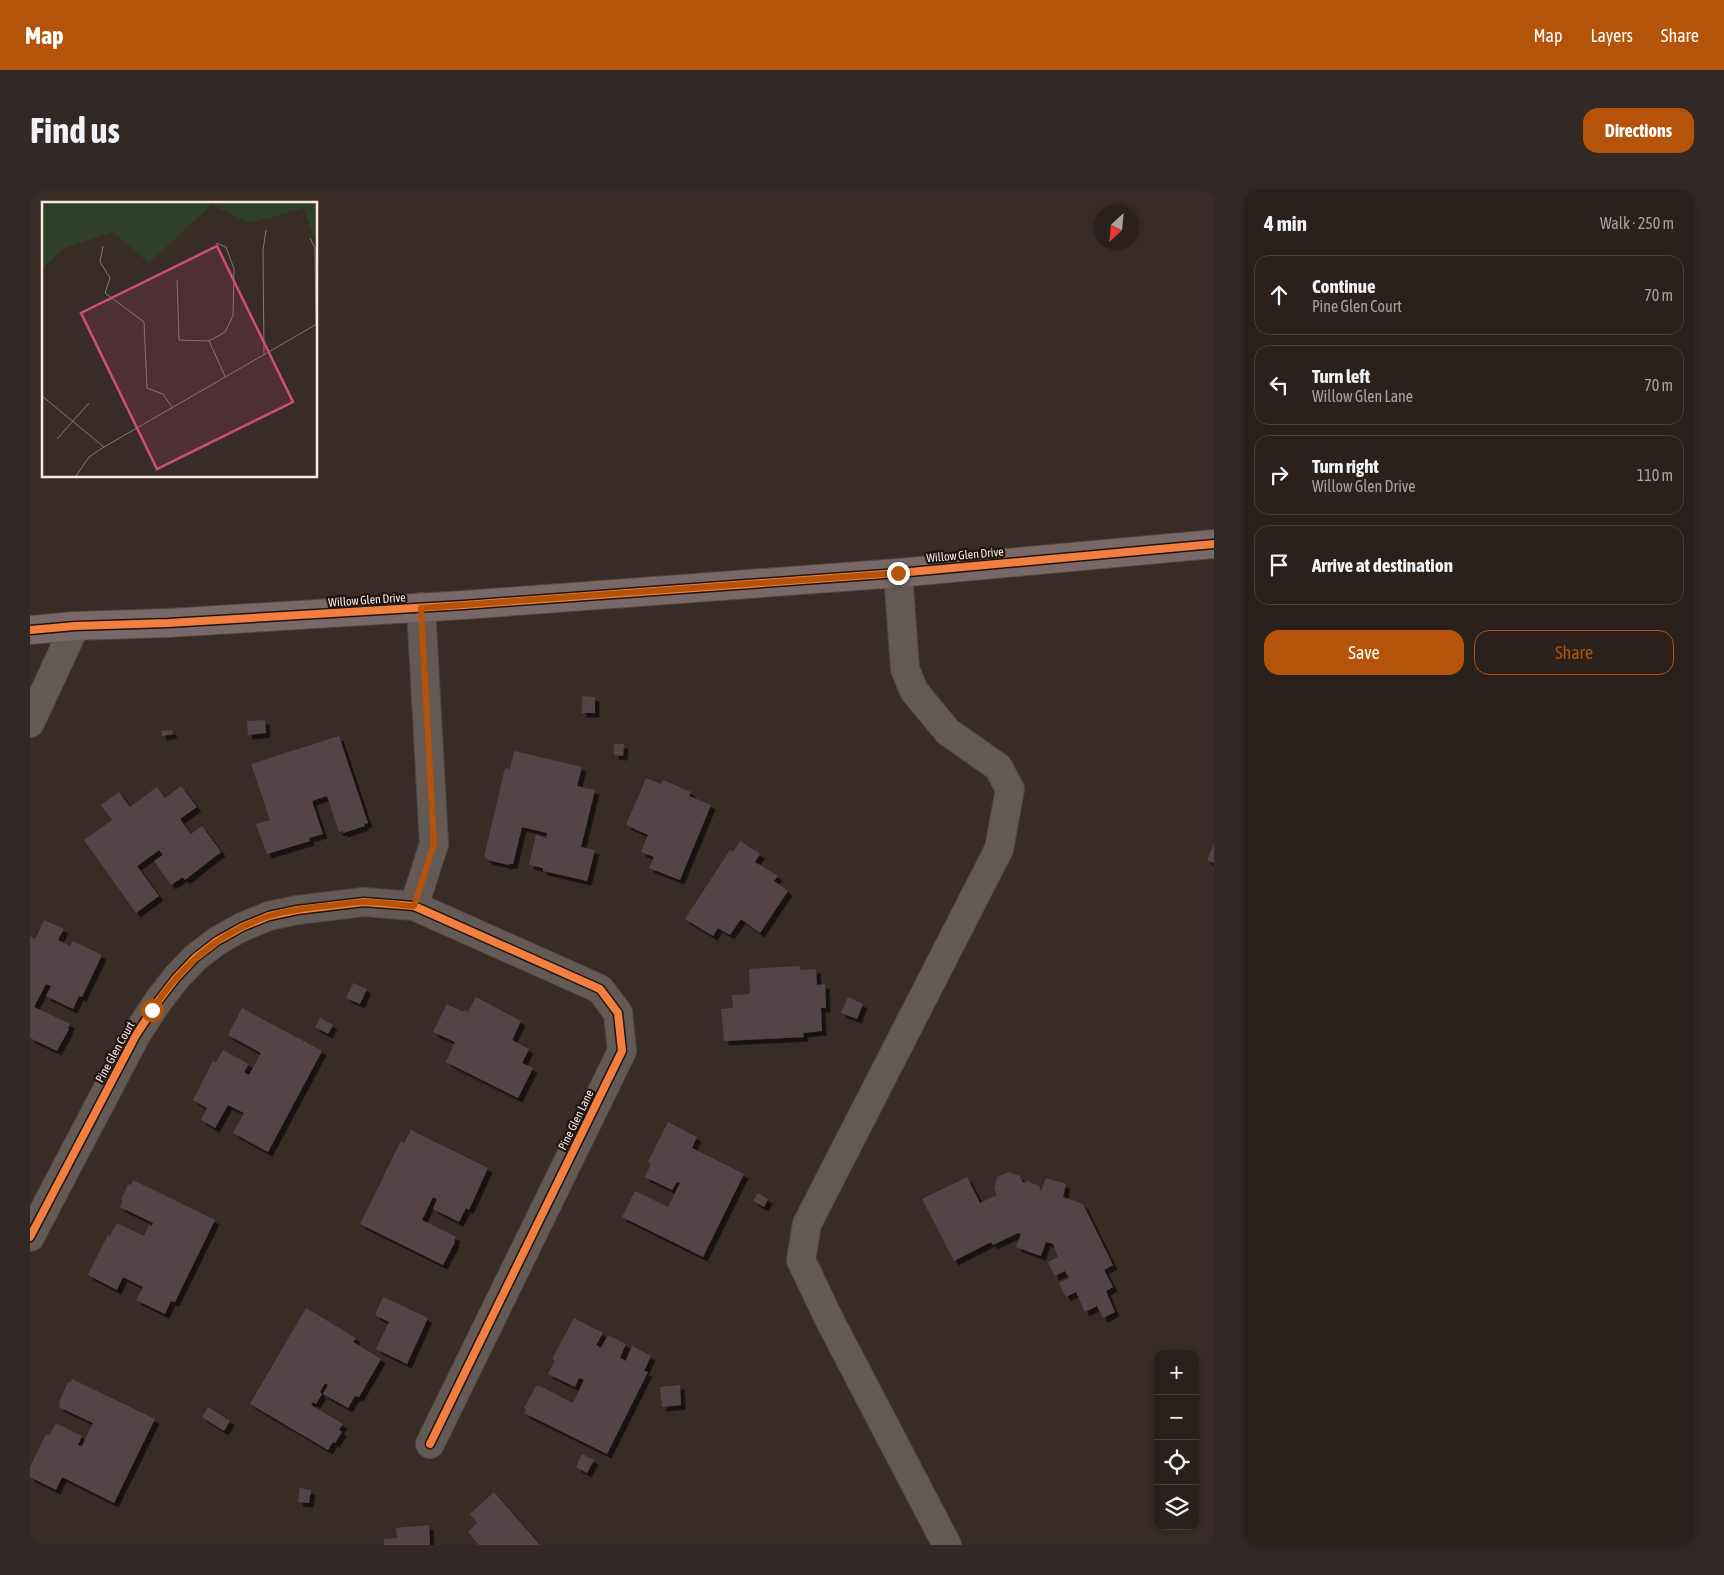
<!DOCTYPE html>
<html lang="en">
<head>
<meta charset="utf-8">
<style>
	:root { --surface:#2a211d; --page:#322926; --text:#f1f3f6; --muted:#a5a3a4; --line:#463e3b; --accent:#b45309 }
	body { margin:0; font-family:"Asap Condensed",sans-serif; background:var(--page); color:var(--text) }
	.controls { position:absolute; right:15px; bottom:15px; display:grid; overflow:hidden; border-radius:10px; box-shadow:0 2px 8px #0003 }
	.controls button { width:45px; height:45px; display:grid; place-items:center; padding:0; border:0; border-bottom:1px solid var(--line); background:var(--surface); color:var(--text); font:25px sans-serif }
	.compass { position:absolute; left:1064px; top:15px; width:45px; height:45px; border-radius:50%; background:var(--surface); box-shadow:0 2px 8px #0003; rotate:206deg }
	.stop { position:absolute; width:15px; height:15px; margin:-11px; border:4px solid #b45309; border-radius:50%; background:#fff }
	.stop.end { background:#b45309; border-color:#fff; box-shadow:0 1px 5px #0008 }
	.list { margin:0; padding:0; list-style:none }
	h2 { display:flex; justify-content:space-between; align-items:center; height:65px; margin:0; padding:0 20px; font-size:21px }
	h2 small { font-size:16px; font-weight:400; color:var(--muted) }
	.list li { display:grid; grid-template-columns:32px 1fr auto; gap:15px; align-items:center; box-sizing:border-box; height:80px; margin:0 10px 10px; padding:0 10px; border:1px solid var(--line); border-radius:15px }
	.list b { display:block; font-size:19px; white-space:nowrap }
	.list p { margin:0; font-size:16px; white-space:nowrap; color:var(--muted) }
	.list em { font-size:16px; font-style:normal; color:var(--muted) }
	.actions { display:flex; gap:10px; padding:15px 20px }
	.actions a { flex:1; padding:11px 0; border:1px solid var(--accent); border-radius:15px; text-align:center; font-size:18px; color:var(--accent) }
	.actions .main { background:var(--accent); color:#fff }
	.icon { flex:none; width:28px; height:28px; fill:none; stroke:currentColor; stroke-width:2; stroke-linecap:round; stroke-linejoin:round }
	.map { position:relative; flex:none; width:1184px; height:1355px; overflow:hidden; border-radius:15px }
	header { display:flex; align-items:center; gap:30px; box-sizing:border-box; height:70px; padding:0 25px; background:var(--accent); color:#fff }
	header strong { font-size:24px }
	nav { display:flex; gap:28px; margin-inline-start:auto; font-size:18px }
	.intro { display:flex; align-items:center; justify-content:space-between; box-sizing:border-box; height:120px; padding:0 30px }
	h1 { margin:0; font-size:35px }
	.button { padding:12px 22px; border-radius:15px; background:var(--accent); color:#fff; font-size:18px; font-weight:700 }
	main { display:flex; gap:30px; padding:0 30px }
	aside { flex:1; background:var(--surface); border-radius:15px; box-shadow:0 2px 8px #0003 }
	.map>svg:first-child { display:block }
	.building { fill:#534546; filter:url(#shadow) }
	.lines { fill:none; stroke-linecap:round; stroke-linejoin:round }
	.minor-casing { stroke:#534743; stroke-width:30 }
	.major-casing { stroke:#534743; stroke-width:30 }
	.minor { stroke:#635a56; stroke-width:28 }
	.major { stroke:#796868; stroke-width:28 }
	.cycleway-casing { stroke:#1f1510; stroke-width:11 }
	.cycleway { stroke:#f27e40; stroke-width:8 }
	.route { stroke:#b45309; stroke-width:6 }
	.labels { text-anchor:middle; stroke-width:4.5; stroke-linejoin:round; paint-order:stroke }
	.street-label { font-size:12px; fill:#f9e9e2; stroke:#1f1510 }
	.inset-road { fill:none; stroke:#857872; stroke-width:1 }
	.view { fill:#d04c7d; fill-opacity:0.15; stroke:#d04c7d; stroke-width:2.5 }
	.inset-edge { fill:none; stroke:#f9e9e2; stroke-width:2.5 }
</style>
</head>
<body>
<header>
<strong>Map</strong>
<nav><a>Map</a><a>Layers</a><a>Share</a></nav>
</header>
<div class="intro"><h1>Find us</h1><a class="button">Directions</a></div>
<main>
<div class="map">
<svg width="1184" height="1355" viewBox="0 0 1184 1355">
	<defs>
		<filter id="shadow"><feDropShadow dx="4.5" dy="4.5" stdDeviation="0" flood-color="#0009"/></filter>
	</defs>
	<rect width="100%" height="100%" fill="#382c27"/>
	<path class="building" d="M552,506L565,507V523H552Z
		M235,530L236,543L218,545L217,531Z
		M142,540L143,544L132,546L131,541Z
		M309,546L338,633L334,634L335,636L313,643V641L309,642L297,606L282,611L293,644L279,648L280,651L237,664L226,634L240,630L221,574Z
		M584,554H594L593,566L584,565Z
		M484,561L552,577L547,596L565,600L551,657L565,660L557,691L513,681V678L499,675L506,645L516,648L517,643L492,637L483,674H479V675L457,670V668L454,667L475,578L480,579Z
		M616,588L631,594L633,590L661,602L659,606L681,615L650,690L619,678L624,667L611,662L618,645L596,635Z
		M151,596L167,617L150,629L161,644L172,636L191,662L155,690L153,687L141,695L124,671L133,665L129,660L107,676L129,706L106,723L54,650L82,630L71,615L89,602L100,617L127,597L135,608Z
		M710,651L730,664L725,672L748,686L744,691L758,701L730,743L711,729L700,745L688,738L683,746L655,729L700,660L703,662Z
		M1184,654V673L1177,670Z
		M14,730L34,739L28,750L40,756L43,751L72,765L52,807L49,806L43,819L16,806L21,796L16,794L4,817L40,834L38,838L39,839L27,861L0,848V746L5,749Z
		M770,776V780L786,779L787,795L795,794L796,818H791L792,841L773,843L774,847L694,851L691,819L703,818L702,805L720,804L719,779Z
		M323,793L337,799L330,814L316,808Z
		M446,807L491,831L482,850L499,859L492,873L503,878L488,908L416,872L425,852L403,842L417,814L433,822L434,820L438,822Z
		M818,807L833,814L827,829L811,823Z
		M212,818L292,861L238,962L203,943L214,923L198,915L185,938L171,930L177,918L163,910L183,871L186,873L193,860L219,874L214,882L219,885L231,863L198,845Z
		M290,828L303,835L298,844L285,837Z
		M638,932L667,947L662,958L714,984L673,1067L592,1027L605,1001L638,1017L650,993L647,992L642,1000L615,987L621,974L618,972Z
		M381,940L458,978L439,1020L436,1018L429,1032L403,1019L407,1009L403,1007L392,1030L426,1047L424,1051L425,1052L413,1075L330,1034L371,951L374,953Z
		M979,982L990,986L993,993L997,991L1009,996L1011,1001L1016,988L1036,994L1033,1007L1053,1014L1083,1075L1074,1080L1083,1097L1076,1101L1085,1122L1073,1128L1067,1116L1055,1122L1046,1102L1036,1107L1029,1093L1039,1088L1035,1081L1025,1086L1018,1072L1028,1067L1023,1054L1016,1052L1011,1066L986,1057L991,1044L988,1043L963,1055L961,1052L924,1071L892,1009L937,987L950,1013L967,1005L964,999L967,987Z
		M103,990L185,1030L145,1112L141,1111L135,1124L106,1110L113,1097L93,1087L87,1100L58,1085L78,1045L80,1046L87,1033L114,1046L119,1035L122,1036L123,1033L90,1017L93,1011L91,1010L98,994L101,995Z
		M728,1003L738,1009L734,1017L723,1011Z
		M353,1107L398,1128L377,1174L346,1159L359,1132L345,1125Z
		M276,1118L326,1148L323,1152L351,1169L329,1207L325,1206L318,1218L293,1204L298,1195L295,1193L290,1202L292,1204L286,1214L283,1212L281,1215L313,1234L309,1240L312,1242L305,1253L303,1252L298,1260L220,1214Z
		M544,1128L573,1143L566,1155L571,1158L578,1145L596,1154L590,1168L596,1171L602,1156L621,1166L614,1181L618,1182L577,1264L494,1223L496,1219L494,1218L505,1198L508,1195L543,1213L554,1190L549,1188L545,1197L518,1184L525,1170L522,1169Z
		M42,1189L125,1229L84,1313L32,1287L26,1300L0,1287V1277L16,1244L19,1245L26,1233L52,1246L48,1255L52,1256L63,1233L29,1217L30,1213L29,1212L38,1192L40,1193Z
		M650,1195L651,1215L632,1217L630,1197Z
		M178,1217L200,1231L194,1241L172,1227Z
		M552,1264L564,1270L557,1283L546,1277Z
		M270,1298L281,1300L279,1313L268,1312Z
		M464,1302L510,1355H449L438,1342L447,1333L440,1324Z
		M399,1335L400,1355H354V1349L367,1348L366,1338Z"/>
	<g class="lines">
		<g class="minor-casing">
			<path id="minor" d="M868,383L875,479L884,501L918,542L968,577L980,599L969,659L777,1034L771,1070L799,1129L917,1355
				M0,533L45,436
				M384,716L404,654L391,417
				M0,1047L106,845L129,810L146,788L165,768L187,751L212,737L239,726L267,720L334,712L384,716L570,799L588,823L592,861L400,1254"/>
		</g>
		<g class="major-casing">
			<path id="major" d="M0,440L45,436L138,433L434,415L868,383L1184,354"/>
		</g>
		<use href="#minor" class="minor"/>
		<use href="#major" class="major"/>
		<g class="cycleway-casing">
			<path id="cycleway" d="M0,440L45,436L138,433L434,415L868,383L1184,354
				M0,1047L106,845L129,810L146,788L165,768L187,751L212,737L239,726L267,720L334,712L384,716L570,799L588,823L592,861L400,1254"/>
		</g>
		<use href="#cycleway" class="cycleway"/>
	</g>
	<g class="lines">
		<path class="route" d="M122,820C150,777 189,742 239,726C258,720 277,718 296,716C309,715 322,712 334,712C351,712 368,715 384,716L404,654L391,418L868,383"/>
	</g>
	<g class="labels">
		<g class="street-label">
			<text transform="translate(935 365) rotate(-5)" y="4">Willow Glen Drive</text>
			<text transform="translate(337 410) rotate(-4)" y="4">Willow Glen Drive</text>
			<text transform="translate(85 862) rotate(-61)" y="4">Pine Glen Court</text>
			<text transform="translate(546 930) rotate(-64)" y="4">Pine Glen Lane</text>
		</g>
	</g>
	<g transform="translate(12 12)">
		<rect width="275" height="275" fill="#382c27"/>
		<path d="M0,1H275V46L262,6L208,21L169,3L107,61L71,30L20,47L0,67Z" fill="#303f2a"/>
		<path class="inset-road" d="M268,36L273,46L274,123M61,44L58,60L68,76L63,91L102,120L105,186L121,192L130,205M135,78L137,138L167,139L183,130L191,114L192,67L184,45L174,41M167,139L183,174M222,152L221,48L224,28M0,194L62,245M15,237L47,201M34,274L47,255L62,245L275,122"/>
		<path class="view" d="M175,44L251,200L115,267L39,111Z"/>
		<rect width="275" height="275" class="inset-edge"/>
	</g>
</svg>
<div class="controls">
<button>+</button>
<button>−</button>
<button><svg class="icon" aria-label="locate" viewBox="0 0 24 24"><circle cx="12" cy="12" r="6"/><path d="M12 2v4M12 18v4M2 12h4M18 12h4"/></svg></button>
<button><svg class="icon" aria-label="layers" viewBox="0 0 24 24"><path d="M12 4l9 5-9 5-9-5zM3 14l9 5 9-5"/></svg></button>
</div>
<svg class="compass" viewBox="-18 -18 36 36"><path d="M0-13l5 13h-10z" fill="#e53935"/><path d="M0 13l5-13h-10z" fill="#a5a3a4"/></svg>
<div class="stop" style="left:122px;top:820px"></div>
<div class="stop end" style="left:868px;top:383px"></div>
</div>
<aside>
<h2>4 min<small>Walk · 250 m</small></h2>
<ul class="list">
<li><svg class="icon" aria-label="ahead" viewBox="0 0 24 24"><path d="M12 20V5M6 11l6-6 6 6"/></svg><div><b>Continue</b><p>Pine Glen Court</p></div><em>70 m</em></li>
<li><svg class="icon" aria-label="left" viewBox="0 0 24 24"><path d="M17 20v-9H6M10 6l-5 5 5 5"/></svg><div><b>Turn left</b><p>Willow Glen Lane</p></div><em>70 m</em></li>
<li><svg class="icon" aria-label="right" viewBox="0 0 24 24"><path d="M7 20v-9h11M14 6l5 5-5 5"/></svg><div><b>Turn right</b><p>Willow Glen Drive</p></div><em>110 m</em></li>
<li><svg class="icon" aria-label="arrive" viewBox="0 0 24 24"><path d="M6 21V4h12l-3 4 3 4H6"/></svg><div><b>Arrive at destination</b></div></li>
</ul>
<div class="actions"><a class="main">Save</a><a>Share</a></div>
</aside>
</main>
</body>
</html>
